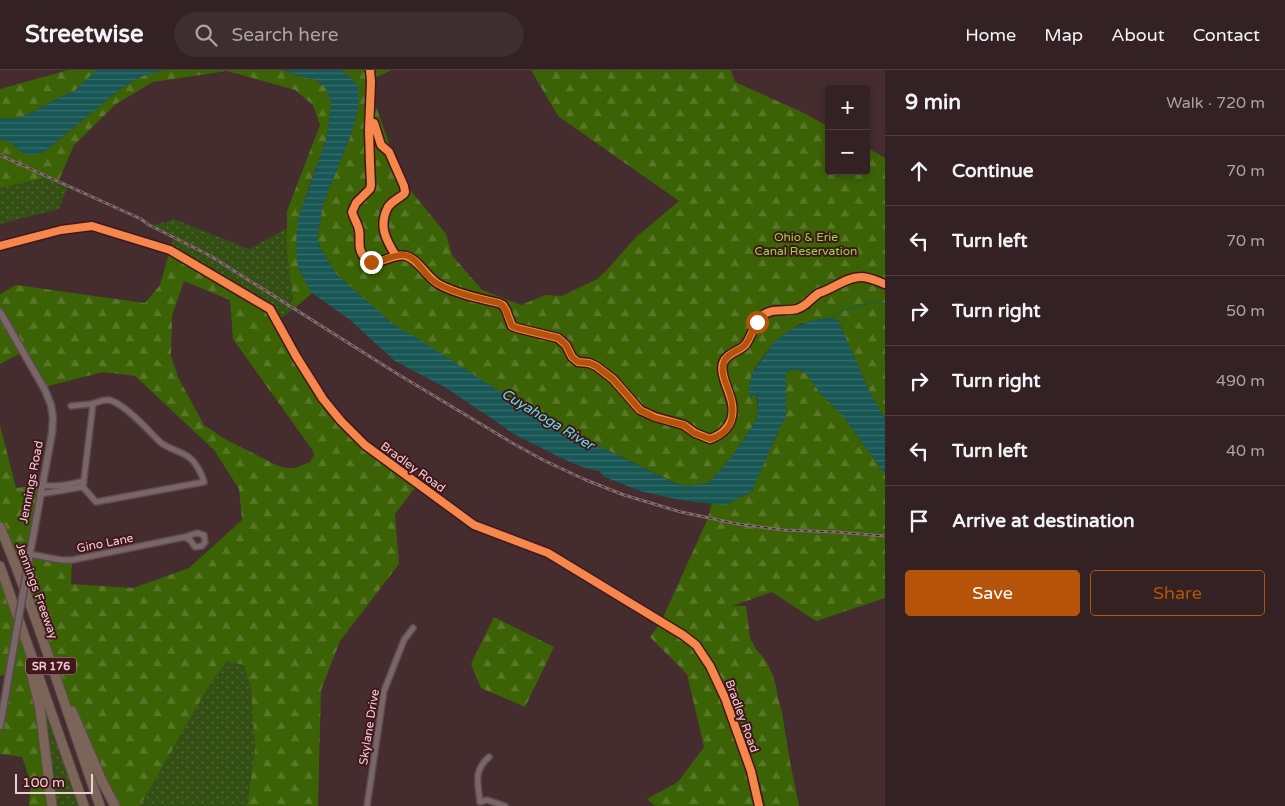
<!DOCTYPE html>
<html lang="en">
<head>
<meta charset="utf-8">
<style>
	:root { --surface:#332123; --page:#3e2e30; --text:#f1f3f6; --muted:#a9a3a6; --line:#4e3e41; --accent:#b45309 }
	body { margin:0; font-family:"Varela Round",sans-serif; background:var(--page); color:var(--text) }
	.controls { position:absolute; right:15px; top:15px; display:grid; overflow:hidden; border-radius:5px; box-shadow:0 2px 8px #0003 }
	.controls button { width:45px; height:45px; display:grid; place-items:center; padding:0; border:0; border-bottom:1px solid var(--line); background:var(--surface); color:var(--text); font:25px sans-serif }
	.scale { position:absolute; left:15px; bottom:12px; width:78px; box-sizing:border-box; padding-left:5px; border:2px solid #efd0d2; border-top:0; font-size:14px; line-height:18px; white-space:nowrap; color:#efd0d2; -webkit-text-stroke:4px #43161d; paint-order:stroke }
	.stop { position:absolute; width:15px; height:15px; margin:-11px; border:4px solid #b45309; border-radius:50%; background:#fff }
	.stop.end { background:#b45309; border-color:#fff; box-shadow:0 1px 5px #0008 }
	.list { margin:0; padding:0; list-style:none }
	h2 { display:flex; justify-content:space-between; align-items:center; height:65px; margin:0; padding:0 20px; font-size:21px }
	h2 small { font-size:16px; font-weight:400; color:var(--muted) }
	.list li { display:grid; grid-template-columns:32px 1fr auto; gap:15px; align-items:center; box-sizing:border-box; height:70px; padding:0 20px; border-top:1px solid var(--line) }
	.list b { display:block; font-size:19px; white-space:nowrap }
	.list em { font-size:16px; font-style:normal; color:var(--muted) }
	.actions { display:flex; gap:10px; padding:15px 20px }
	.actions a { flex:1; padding:11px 0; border:1px solid var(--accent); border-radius:5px; text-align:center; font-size:18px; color:var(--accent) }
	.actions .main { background:var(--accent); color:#fff }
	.icon { flex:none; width:28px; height:28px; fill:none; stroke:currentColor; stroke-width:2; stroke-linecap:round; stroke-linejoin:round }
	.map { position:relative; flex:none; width:885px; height:736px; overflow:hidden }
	header { display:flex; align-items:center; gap:30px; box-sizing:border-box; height:70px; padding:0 25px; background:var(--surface); border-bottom:1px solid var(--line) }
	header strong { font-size:24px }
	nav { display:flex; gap:28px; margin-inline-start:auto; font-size:18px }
	.search { width:350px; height:45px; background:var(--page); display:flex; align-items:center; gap:12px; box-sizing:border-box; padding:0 18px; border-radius:28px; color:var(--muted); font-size:19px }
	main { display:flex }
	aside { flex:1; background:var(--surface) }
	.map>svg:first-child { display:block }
	.green { fill:url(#green-dots) }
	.forest { fill:url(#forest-firs); fill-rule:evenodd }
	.water { fill:url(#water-rules) }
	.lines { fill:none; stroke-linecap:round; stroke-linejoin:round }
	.stream { stroke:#175756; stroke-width:1 }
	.minor-casing { stroke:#5f494c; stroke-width:8 }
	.tertiary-casing { stroke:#5f494c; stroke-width:9 }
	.motorway-casing { stroke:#5f494c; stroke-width:11 }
	.minor { stroke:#796668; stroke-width:5 }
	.tertiary { stroke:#796668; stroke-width:6 }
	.motorway { stroke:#7b6558; stroke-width:9 }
	.rail-casing { stroke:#7f6c6e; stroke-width:3 }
	.rail { stroke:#43161d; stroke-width:1; stroke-dasharray:4; stroke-linecap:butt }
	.tertiary-bridge-casing { stroke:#5f494c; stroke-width:9; stroke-linecap:butt }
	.tertiary-bridge { stroke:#796668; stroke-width:6 }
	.cycleway-casing { stroke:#43161d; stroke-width:11 }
	.cycleway { stroke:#f5874c; stroke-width:8 }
	.route { stroke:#b45309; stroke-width:6 }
	.labels { text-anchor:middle; stroke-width:4; stroke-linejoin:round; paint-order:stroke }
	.shield { fill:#43161d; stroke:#bb989c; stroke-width:1 }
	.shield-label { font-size:11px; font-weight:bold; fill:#efd0d2 }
	.park-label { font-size:12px; fill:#8ddc45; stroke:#43161d }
	.street-label { font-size:12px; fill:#efd0d2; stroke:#43161d }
	.water-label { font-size:14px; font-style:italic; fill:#5ae4e1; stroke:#43161d }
</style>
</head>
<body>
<header>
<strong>Streetwise</strong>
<div class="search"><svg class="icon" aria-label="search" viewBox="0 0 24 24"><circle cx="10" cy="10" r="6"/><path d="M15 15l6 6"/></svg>Search here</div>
<nav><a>Home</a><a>Map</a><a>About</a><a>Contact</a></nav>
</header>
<main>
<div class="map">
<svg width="885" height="736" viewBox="0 0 885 736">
	<defs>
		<pattern id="green-dots" width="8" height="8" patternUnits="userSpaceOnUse" patternTransform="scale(1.25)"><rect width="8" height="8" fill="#344f13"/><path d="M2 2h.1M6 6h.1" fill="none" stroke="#526734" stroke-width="1.8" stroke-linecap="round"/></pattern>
		<pattern id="forest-firs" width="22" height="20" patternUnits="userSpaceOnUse" patternTransform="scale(1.25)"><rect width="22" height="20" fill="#3c6206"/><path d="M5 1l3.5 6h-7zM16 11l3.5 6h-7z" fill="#587729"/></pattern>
		<pattern id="water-rules" width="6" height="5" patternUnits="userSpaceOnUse" patternTransform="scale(1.25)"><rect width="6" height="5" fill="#175756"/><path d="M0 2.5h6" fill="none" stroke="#396e6d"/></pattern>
	</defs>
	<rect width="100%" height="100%" fill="#442c2f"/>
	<path class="green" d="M48,107L68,116L59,139L0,154V118Z
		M174,149L249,179L287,158V182L294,239L277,251L170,180L174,167L149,155L166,152Z
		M227,591L244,595L251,618L255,680L247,736H140L206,621Z
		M40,638H50L84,736H52Z"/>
	<path class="forest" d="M68,0H97L81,14L74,22L64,25L33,42L16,49L0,48V19Z
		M163,0H282L296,5L315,10L327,18L331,34L327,67L305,128L298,198L312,223L294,239L287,182V141L320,55L313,35L295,20L227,1L153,12L116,34L74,75L58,112L48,107L0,118V69L10,72L23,83L44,82L120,19L142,6Z
		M340,0H392L374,8L373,22V28L389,73L411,121L446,164L452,185L482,220L521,235L545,225L562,226L597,209L606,201L636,167L679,131L558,46L531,0H731L735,12L804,43L829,57V101H866V77L885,88V349L868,319L838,250L802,253L784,264L772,275L754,299L758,345L753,355L733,385L709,413L686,416L675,413L599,376L569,366L554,358L394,255L336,204L322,181L317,168L323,134L352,62L359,33L352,9Z
		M170,180L270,239L323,329L365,375L418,414L395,444L399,494L340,571L321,620L318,736H247L255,679L251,618L244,595L227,591L206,621L140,736H118L69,634L0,457V355L16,418L42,415L29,484L72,490L71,514L133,518L189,498L242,450L239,419L214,380L135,306L103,302L44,317L23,282L0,294V224L16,215L145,233L160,215ZM184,211L230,230L233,269L313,381L314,385L310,392L295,398H285L274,394L225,369L204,355L178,307L171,286L172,246Z
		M794,299L806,303L821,324L843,346L885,404V528L816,551L772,522L732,536H746L750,568L756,579L766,591L773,606L776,617L778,628L782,642L790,692L799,736H765L760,714L744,668L741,674L759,736H655L647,729L678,712L704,677L687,604L650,567L661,552L708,448L712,433L726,435L752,421L779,359L786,347V303Z
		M0,496L33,609L52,736H29L31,713L22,687L0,684V656L9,604L0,606Z
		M494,547L554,577L525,637L481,618L471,594Z"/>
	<path class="water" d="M97,0H163L142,6L120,19L44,82L33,85L23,83L10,72L0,69V48L16,49L33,42L64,25L74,22L81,14Z
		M282,0H340L352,9L358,16L359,33L352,62L323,134L317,168L322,181L336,204L394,255L417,268L541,348L554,358L569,366L599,376L674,413L686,416L709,413L733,385L753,355L758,345L757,324L750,327C747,309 753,301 763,288C767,284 769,279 772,275C783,262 799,254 816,250C825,248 829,246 838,250L868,319L885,349V404L843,346L821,324L806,303L794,299L786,303V347L779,359L752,421L726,435L695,432L670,428L640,421L605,407L599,401L585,398L561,388L512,363L493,349L480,341L448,319L395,291L349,249L312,223L298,198L296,175L298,149L327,67L331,34L326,18L315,10L296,5Z"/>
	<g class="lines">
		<path class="stream" d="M832,247L841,241L863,235L876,232L885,234"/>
		<g class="minor-casing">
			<path id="minor" d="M0,176L61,160L92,156L170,180L270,239L296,286L323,329L341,351L365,375L474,455L548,483L683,565L696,575L710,596L725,628L751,701L759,736
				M71,336C78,335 84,335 91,334C97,333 102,329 109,330C124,333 149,361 160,372C171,381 185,381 193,391C198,397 202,405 204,412L96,432L83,417
				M42,415C56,418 70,414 84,411
				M83,417L93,334
				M40,424L83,417
				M29,484L61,490H72L185,467L197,463L204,465L205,472L202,476L195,477L190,470L185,467
				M480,732C478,713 473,701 489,687
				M480,732L487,730L505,736
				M367,736L384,621L404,570L413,558"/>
		</g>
		<g class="tertiary-casing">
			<path id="tertiary" d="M0,242L45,320L51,335L53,348L52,363L29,489
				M0,656L9,604"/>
		</g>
		<g class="motorway-casing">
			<path id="motorway" d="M0,457C38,548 67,643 100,736
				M0,496L84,736
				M30,598L40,638L52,736
				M72,641L102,711L115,736"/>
		</g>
		<use href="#minor" class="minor"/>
		<use href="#tertiary" class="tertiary"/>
		<use href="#motorway" class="motorway"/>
		<g class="rail-casing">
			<path id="rail" d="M0,85L141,149L149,155L209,185L396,303L514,374L545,391L586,410L624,425L681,442L738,454L783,460L836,462L885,466"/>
		</g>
		<use href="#rail" class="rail"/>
		<g class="tertiary-bridge-casing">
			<path id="tertiary-bridge" d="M9,604L29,489"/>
		</g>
		<use href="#tertiary-bridge" class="tertiary-bridge"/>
		<g class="cycleway-casing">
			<path id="cycleway" d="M370,0L371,12L369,60L370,93L371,115L370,119L356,133L352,142C354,149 358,154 359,160C361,171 356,179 366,189C377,199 393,182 406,186C418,189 426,206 437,213C453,223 481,229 499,233L503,235L506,240L512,256L517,258L558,268L566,275L572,287L578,292L589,293L596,296L613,309L640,340L655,347L684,355L695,363L710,369C732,361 737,344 729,323C726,314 720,302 723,293C727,282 740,282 746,274C752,265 754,255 761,247C771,237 785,242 797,239C807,236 811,228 819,223C833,219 846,207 861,207C869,207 877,211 885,214
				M374,53L381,75L389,82L404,116L405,122L404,124C399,128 391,132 388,137C378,156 386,170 396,186
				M0,176L61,160L92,156L170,180L270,239L296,286L323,329L341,351L365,375L474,455L548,483L683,565L696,575L710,596L725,628L751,701L759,736"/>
		</g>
		<use href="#cycleway" class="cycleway"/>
	</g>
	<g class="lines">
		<path class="route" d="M371,192L373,193C382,191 396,184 404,185C415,186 422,200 430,208C443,221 481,229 499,233C507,237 508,248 512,256L517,258L558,268L566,275L572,287L578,292L589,293L596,296L613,309L640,340L655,348L684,355L694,363L710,369C717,367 725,363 729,356C734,347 733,332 729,322C726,313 720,302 724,292C727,283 737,282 744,276C750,270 753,259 757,252"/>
	</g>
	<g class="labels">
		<rect class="shield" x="26" y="587.5" width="50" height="17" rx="4"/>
		<g class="shield-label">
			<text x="51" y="600">SR 176</text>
		</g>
		<g class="park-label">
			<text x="806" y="171">Ohio &amp; Erie<tspan x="806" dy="14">Canal Reservation</tspan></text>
		</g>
		<g class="street-label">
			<text transform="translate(413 397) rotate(36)" y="4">Bradley Road</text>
			<text transform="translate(31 412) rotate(-79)" y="4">Jennings Road</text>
			<text transform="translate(105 473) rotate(-11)" y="4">Gino Lane</text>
			<text transform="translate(37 521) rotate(70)" y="4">Jennings Freeway</text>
			<text transform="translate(742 646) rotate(70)" y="4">Bradley Road</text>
			<text transform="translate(369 657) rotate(-81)" y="4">Skylane Drive</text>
		</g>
		<g class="water-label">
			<text transform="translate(548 349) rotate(31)" y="5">Cuyahoga River</text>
		</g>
	</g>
</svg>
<div class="controls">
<button>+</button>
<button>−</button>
</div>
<div class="scale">100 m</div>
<div class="stop" style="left:757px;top:252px"></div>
<div class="stop end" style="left:371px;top:192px"></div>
</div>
<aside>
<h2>9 min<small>Walk · 720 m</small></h2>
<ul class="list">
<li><svg class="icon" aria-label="ahead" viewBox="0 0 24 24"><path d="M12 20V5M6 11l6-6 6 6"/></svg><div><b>Continue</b></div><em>70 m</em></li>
<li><svg class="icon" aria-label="left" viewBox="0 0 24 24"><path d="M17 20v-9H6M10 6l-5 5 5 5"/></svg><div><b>Turn left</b></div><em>70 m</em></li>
<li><svg class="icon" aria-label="right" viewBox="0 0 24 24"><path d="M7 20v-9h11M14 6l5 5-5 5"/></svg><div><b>Turn right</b></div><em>50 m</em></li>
<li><svg class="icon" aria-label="right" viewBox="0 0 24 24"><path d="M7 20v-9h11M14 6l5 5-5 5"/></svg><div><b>Turn right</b></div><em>490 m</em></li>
<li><svg class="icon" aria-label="left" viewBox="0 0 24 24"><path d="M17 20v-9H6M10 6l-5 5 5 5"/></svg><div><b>Turn left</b></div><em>40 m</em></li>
<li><svg class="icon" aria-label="arrive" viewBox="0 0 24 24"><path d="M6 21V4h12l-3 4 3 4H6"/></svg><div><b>Arrive at destination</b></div></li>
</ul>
<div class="actions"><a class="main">Save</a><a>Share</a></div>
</aside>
</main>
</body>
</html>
